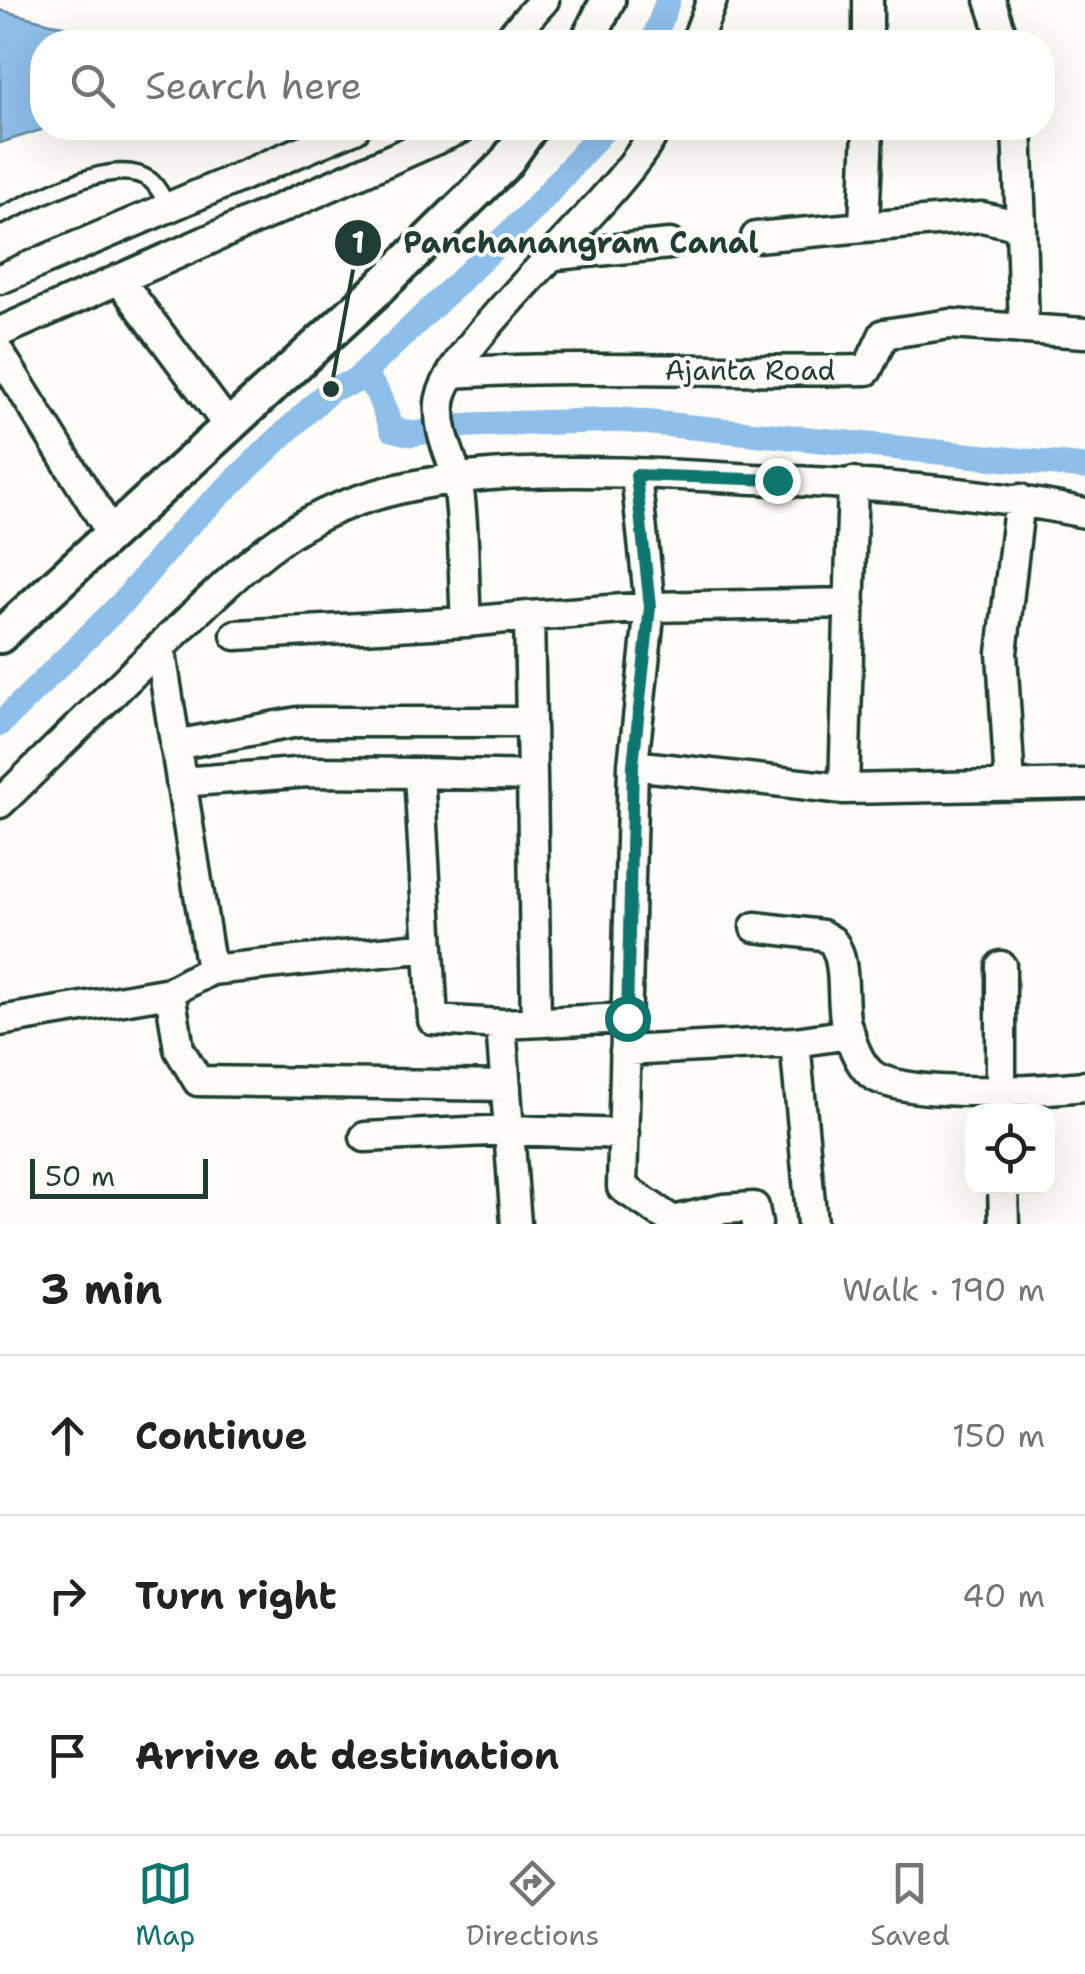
<!DOCTYPE html>
<html lang="en">
<head>
<meta charset="utf-8">
<style>
	:root { --surface:#fff; --page:#f6f6f6; --text:#222; --muted:#767676; --line:#e0e0e0; --accent:#0f766e }
	body { margin:0; font-family:"Shantell Sans",sans-serif; background:var(--page); color:var(--text) }
	.controls { position:absolute; right:30px; bottom:30px; display:grid; overflow:hidden; border-radius:20px; box-shadow:0 10px 40px #0002 }
	.controls button { width:90px; height:90px; display:grid; place-items:center; padding:0; border:0; border-bottom:2px solid var(--line); background:var(--surface); color:var(--text); font:50px sans-serif }
	.scale { position:absolute; left:30px; bottom:25px; width:178px; box-sizing:border-box; padding-left:10px; border:5px solid #1f3d34; border-top:0; font-size:28px; line-height:35px; white-space:nowrap; color:#1f3d34; -webkit-text-stroke:8px #fdfcf7; paint-order:stroke }
	.stop { position:absolute; width:30px; height:30px; margin:-22px; border:8px solid #0f766e; border-radius:50%; background:#fff }
	.stop.end { background:#0f766e; border-color:#fff; box-shadow:0 2px 10px #0008 }
	.list { margin:0; padding:0; list-style:none }
	h2 { display:flex; justify-content:space-between; align-items:center; height:130px; margin:0; padding:0 40px; font-size:42px }
	h2 small { font-size:32px; font-weight:400; color:var(--muted) }
	.list li { display:grid; grid-template-columns:65px 1fr auto; gap:30px; align-items:center; box-sizing:border-box; height:160px; padding:0 40px; border-top:2px solid var(--line) }
	.list b { display:block; font-size:38px; white-space:nowrap }
	.list em { font-size:32px; font-style:normal; color:var(--muted) }
	.icon { flex:none; width:55px; height:55px; fill:none; stroke:currentColor; stroke-width:2; stroke-linecap:round; stroke-linejoin:round }
	.map { position:relative; flex:none; width:1085px; height:1224px; overflow:hidden }
	.search { position:absolute; background:var(--surface); box-shadow:0 10px 40px #0002; left:30px; right:30px; top:30px; height:110px; display:flex; align-items:center; gap:25px; box-sizing:border-box; padding:0 35px; border-radius:40px; color:var(--muted); font-size:38px }
	.sheet { height:610px; background:var(--surface) }
	nav { display:flex; justify-content:space-around; align-items:center; box-sizing:border-box; height:140px; border-top:2px solid var(--line); background:var(--surface); font-size:28px; color:var(--muted) }
	nav a { display:grid; justify-items:center; gap:5px }
	nav .on { color:var(--accent) }
	.map>svg:first-child { display:block }
	.water { fill:#8ebeea; stroke:#628aa1; stroke-width:2.5 }
	.lines { fill:none; stroke-linecap:round; stroke-linejoin:round }
	.canal { stroke:#8ebeea; stroke-width:25 }
	.service-casing { stroke:#1f3d34; stroke-width:21 }
	.minor-casing { stroke:#1f3d34; stroke-width:35 }
	.tertiary-casing { stroke:#1f3d34; stroke-width:40 }
	.service { stroke:#fdfcf7; stroke-width:14 }
	.minor { stroke:#fdfcf7; stroke-width:28 }
	.tertiary { stroke:#fdfcf7; stroke-width:32 }
	.route { stroke:#0f766e; stroke-width:12 }
	.labels { text-anchor:middle; stroke-width:8; stroke-linejoin:round; paint-order:stroke }
	.street-label { font-size:28px; fill:#1f3d34; stroke:#fdfcf7 }
	.leader { fill:none; stroke:#1f3d34; stroke-width:4 }
	.callout-dot { fill:#1f3d34; stroke:#fdfcf7; stroke-width:4 }
	.mark-label { font-size:30px; text-anchor:middle; font-weight:bold; fill:#fff }
	.callout-label { font-size:30px; text-anchor:middle; font-weight:bold; fill:#1f3d34; stroke:#fdfcf7; stroke-width:8; stroke-linejoin:round; paint-order:stroke }
</style>
</head>
<body>
<div class="map">
<svg width="1085" height="1224" viewBox="0 0 1085 1224">
	<rect width="100%" height="100%" fill="#fdfcf7"/>
	<filter id="ink" filterUnits="userSpaceOnUse"><feTurbulence type="fractalNoise" baseFrequency=".01" numOctaves="2"/><feDisplacementMap in="SourceGraphic" scale="20" xChannelSelector="R" yChannelSelector="G"/><feConvolveMatrix kernelMatrix="1 2 1 2 8 2 1 2 1" color-interpolation-filters="sRGB"/></filter>
	<g filter="url(#ink)">
		<path class="water" d="M0,10L125,42H42V128H47L0,143Z"/>
		<g class="lines">
			<path class="canal" d="M653,42L668,0
				M363,373L377,392L392,429L412,434L470,425L623,420L1085,467
				M0,724L124,601L183,530L331,389L354,382L414,325L534,209L605,128"/>
			<g class="service-casing">
				<path id="service" d="M0,216C37,200 114,154 150,180C158,186 163,198 168,206"/>
			</g>
			<g class="minor-casing">
				<path id="minor" d="M868,0V42
					M990,0L1004,42
					M506,42L544,0
					M696,42L712,0
					M868,128L864,227L982,217L1021,226L1024,329
					M1017,128L1021,226
					M756,237L864,227
					M556,255L670,244
					M0,279L355,128
					M119,279L230,428
					M0,332L462,128
					M0,354L112,534
					M452,373C590,364 728,373 867,370L884,334L950,324L1085,333
					M636,475L650,607L633,765L622,1187L673,1221L723,1209L754,1207L757,1224
					M529,616L466,622C463,577 465,529 458,484C453,456 438,438 440,403C444,346 624,198 656,128
					M236,635L466,622
					M160,647L211,970
					M175,745L298,722H531
					M633,765L844,789L853,482
					M532,776L529,616L650,607L850,603
					M181,782L309,772L419,773
					M1010,786L1002,653L1020,499
					M844,789L1085,784
					M0,803C60,745 119,686 179,629C220,590 264,545 314,519C437,456 620,472 754,479C866,484 976,490 1085,513
					M755,927L822,935L832,941C848,962 840,999 846,1024C851,1040 857,1061 870,1073C900,1100 1043,1090 1085,1086
					M1001,966V1110
					M170,992L179,1049L198,1081L506,1086
					M0,1021L170,992L211,970L429,947
					M501,1024L433,1020L419,773L532,776L536,1022
					M795,1042L850,1034
					M625,1051L795,1042L812,1224
					M365,1137L509,1130L624,1134
					M1003,1186L1004,1224
					M516,1224L501,1024L627,1018"/>
			</g>
			<g class="tertiary-casing">
				<path id="tertiary" d="M587,42L608,0
					M0,636L376,291L504,165L530,128"/>
			</g>
			<use href="#service" class="service"/>
			<use href="#minor" class="minor"/>
			<use href="#tertiary" class="tertiary"/>
		</g>
	</g>
	<g class="lines" filter="url(#ink)">
		<path class="route" d="M627,1018L633,765L650,607L636,475L777,480"/>
	</g>
	<g class="labels">
		<g class="street-label">
			<text x="750" y="380">Ajanta Road</text>
		</g>
	</g>
	<path class="leader" d="M331 389L358 243"/>
	<g class="callout-dot">
		<circle cx="331" cy="389" r="10"/>
		<circle cx="358" cy="243" r="25"/>
	</g>
	<g class="mark-label">
		<text x="358" y="253">1</text>
	</g>
	<g class="callout-label">
		<text x="581" y="253">Panchanangram Canal</text>
	</g>
</svg>
<div class="controls">
<button><svg class="icon" aria-label="locate" viewBox="0 0 24 24"><circle cx="12" cy="12" r="6"/><path d="M12 2v4M12 18v4M2 12h4M18 12h4"/></svg></button>
</div>
<div class="scale">50 m</div>
<div class="stop" style="left:627px;top:1018px"></div>
<div class="stop end" style="left:777px;top:480px"></div>
<div class="search"><svg class="icon" aria-label="search" viewBox="0 0 24 24"><circle cx="10" cy="10" r="6"/><path d="M15 15l6 6"/></svg>Search here</div>
</div>
<section class="sheet">
<h2>3 min<small>Walk · 190 m</small></h2>
<ul class="list">
<li><svg class="icon" aria-label="ahead" viewBox="0 0 24 24"><path d="M12 20V5M6 11l6-6 6 6"/></svg><div><b>Continue</b></div><em>150 m</em></li>
<li><svg class="icon" aria-label="right" viewBox="0 0 24 24"><path d="M7 20v-9h11M14 6l5 5-5 5"/></svg><div><b>Turn right</b></div><em>40 m</em></li>
<li><svg class="icon" aria-label="arrive" viewBox="0 0 24 24"><path d="M6 21V4h12l-3 4 3 4H6"/></svg><div><b>Arrive at destination</b></div></li>
</ul>
</section>
<nav>
<a class="on"><svg class="icon" aria-label="map" viewBox="0 0 24 24"><path d="M3 6l6-2 6 2 6-2v14l-6 2-6-2-6 2zM9 4v14M15 6v14"/></svg>Map</a>
<a><svg class="icon" aria-label="directions" viewBox="0 0 24 24"><path d="M12 3l9 9-9 9-9-9zM9 14v-3h6M13 9l2 2-2 2"/></svg>Directions</a>
<a><svg class="icon" aria-label="saved" viewBox="0 0 24 24"><path d="M7 4h10v16l-5-4-5 4z"/></svg>Saved</a>
</nav>
</body>
</html>
